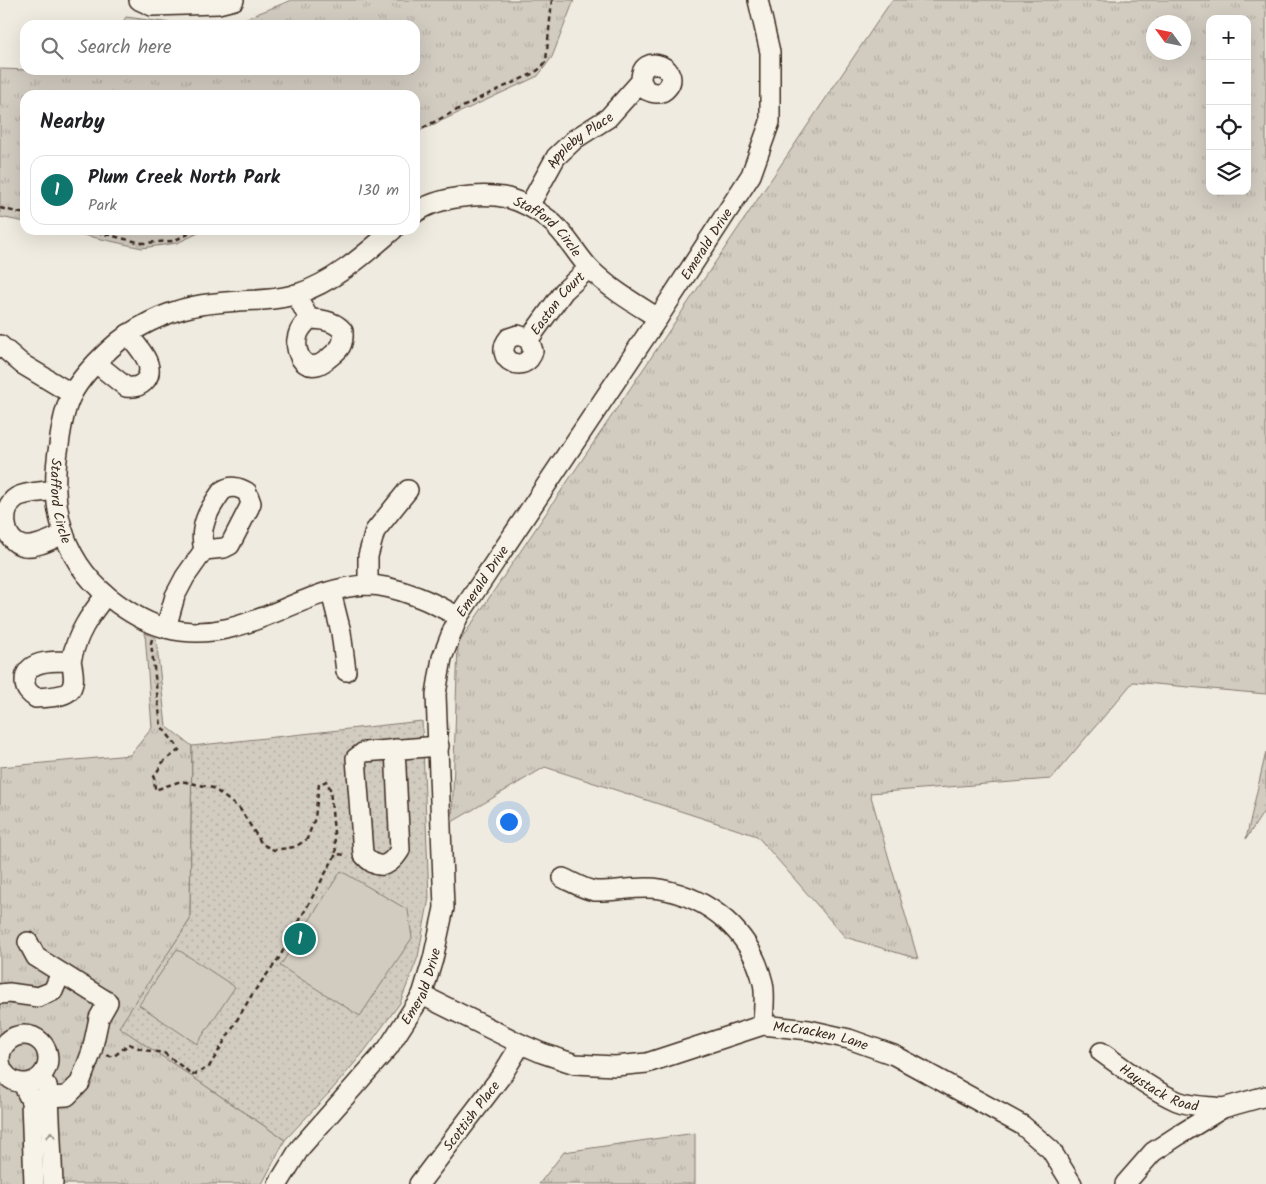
<!DOCTYPE html>
<html lang="en">
<head>
<meta charset="utf-8">
<style>
	:root { --surface:#fff; --page:#f6f6f6; --text:#202124; --muted:#757577; --line:#e0e0e0; --accent:#0f766e }
	body { margin:0; font-family:Kalam,sans-serif; background:var(--page); color:var(--text) }
	.controls { position:absolute; right:15px; top:15px; display:grid; overflow:hidden; border-radius:10px; box-shadow:0 5px 20px #0002 }
	.controls button { width:45px; height:45px; display:grid; place-items:center; padding:0; border:0; border-bottom:1px solid var(--line); background:var(--surface); color:var(--text); font:25px sans-serif }
	.compass { position:absolute; left:1146px; top:15px; width:45px; height:45px; border-radius:50%; background:var(--surface); box-shadow:0 5px 20px #0002; rotate:303deg }
	.you { position:absolute; left:508px; top:821px; width:18px; height:18px; margin:-12px; border:4px solid #fff; border-radius:50%; background:#1a73e8; box-shadow:0 0 0 8px #1a73e833 }
	.badge { display:grid; place-items:center; width:32px; height:32px; border-radius:50%; background:var(--accent); color:#fff; font-size:16px; font-weight:700 }
	.pin { position:absolute; translate:-50% -50%; border:2px solid #fff; box-shadow:0 1px 5px #0006 }
	.list { margin:0; padding:0; list-style:none }
	h2 { display:flex; justify-content:space-between; align-items:center; height:65px; margin:0; padding:0 20px; font-size:21px }
	h2 small { font-size:16px; font-weight:400; color:var(--muted) }
	.list li { display:grid; grid-template-columns:32px 1fr auto; gap:15px; align-items:center; box-sizing:border-box; height:70px; margin:0 10px 10px; padding:0 10px; border:1px solid var(--line); border-radius:15px }
	.list b { display:block; font-size:19px; white-space:nowrap }
	.list p { margin:0; font-size:16px; white-space:nowrap; color:var(--muted) }
	.list em { font-size:16px; font-style:normal; color:var(--muted) }
	.icon { flex:none; width:28px; height:28px; fill:none; stroke:currentColor; stroke-width:2; stroke-linecap:round; stroke-linejoin:round }
	.map { position:relative; flex:none; width:1266px; height:1184px; overflow:hidden }
	.search { position:absolute; background:var(--surface); box-shadow:0 5px 20px #0002; left:20px; top:20px; width:400px; height:55px; display:flex; align-items:center; gap:12px; box-sizing:border-box; padding:0 18px; border-radius:15px; color:var(--muted); font-size:19px }
	.panel { position:absolute; background:var(--surface); box-shadow:0 5px 20px #0002; left:20px; top:90px; width:400px; height:145px; border-radius:15px }
	.map>svg:first-child { display:block }
	.grass { fill:url(#grass-tufts); stroke:#867a6f; fill-rule:evenodd }
	.park { fill:url(#park-dots); stroke:#867a6f }
	.garden { fill:#d1cbc0; stroke:#867a6f }
	.lines { fill:none; stroke-linecap:round; stroke-linejoin:round }
	.minor-casing { stroke:#3b2a1e; stroke-width:22 }
	.path { stroke:#3b2a1e; stroke-width:2.5; stroke-dasharray:5 4; stroke-linecap:butt }
	.minor { stroke:#f7f3e8; stroke-width:19 }
	.oneway { stroke:#998e83 }
	.labels { text-anchor:middle; stroke-width:4; stroke-linejoin:round; paint-order:stroke }
	.street-label { font-size:14px; fill:#3b2a1e; stroke:#f7f3e8 }
</style>
</head>
<body>
<div class="map">
<svg width="1266" height="1184" viewBox="0 0 1266 1184">
	<defs>
		<pattern id="grass-tufts" width="24" height="20" patternUnits="userSpaceOnUse" patternTransform="scale(1.25)"><rect width="24" height="20" fill="#d1cbc0"/><path d="M3 7l-1-3M5 7V3M7 7l1-3M15 17l-1-3M17 17v-4M19 17l1-3" fill="none" stroke="#b4aea5"/></pattern>
		<pattern id="park-dots" width="8" height="8" patternUnits="userSpaceOnUse" patternTransform="scale(1.25)"><rect width="8" height="8" fill="#d1cbc0"/><path d="M2 2h.1M6 6h.1" fill="none" stroke="#b4aea5" stroke-width="1.8" stroke-linecap="round"/></pattern>
	</defs>
	<rect width="100%" height="100%" fill="#efebe0"/>
	<filter id="ink" filterUnits="userSpaceOnUse"><feTurbulence type="fractalNoise" baseFrequency=".02" numOctaves="2"/><feDisplacementMap in="SourceGraphic" scale="10" xChannelSelector="R" yChannelSelector="G"/><feConvolveMatrix kernelMatrix="1 2 1 2 8 2 1 2 1" color-interpolation-filters="sRGB"/></filter>
	<g filter="url(#ink)">
		<path class="grass" d="M292,0H574L552,57L538,76L415,133V95H25V222L0,217V69L86,72L88,70H415V25H202L244,19Z
			M892,0H1266V694L1133,682L1051,779L870,793L918,959L845,937L757,836L545,767L452,822L458,644ZM1210,19H1247V191H1210ZM1154,22H1184V52H1154Z
			M126,17L186,25H121Z
			M61,230H205L177,243L142,248Z
			M145,633L156,638L166,726L192,746L190,920L120,1027L285,1140L262,1184H0V767L130,755L152,728Z
			M1266,752V808L1246,839Z
			M695,1133V1184H539L564,1152Z"/>
		<path class="park" d="M422,721L429,898L418,957L400,1003L363,1053L330,1092L285,1140L119,1027L190,920L192,746Z"/>
		<path class="garden" d="M341,871L408,910L412,938L360,1016L280,966Z
			M177,949L235,987L197,1044L139,1005Z"/>
		<g class="lines">
			<g class="minor-casing">
				<g id="minor">
					<path d="M139,0L152,6L218,4L234,0"/>
					<path id="s1" d="M529,206L556,157L575,139L608,118L641,81L646,90C652,93 659,95 665,90C687,70 640,48 641,81"/>
					<path id="s2" d="M415,213C437,197 482,192 508,198C521,202 537,210 548,219C566,233 575,253 590,269C610,289 634,303 658,318"/>
					<path id="s3" d="M393,230C364,255 334,282 297,294C278,300 258,300 239,301C225,302 209,303 195,306C165,312 132,328 110,349C97,361 80,379 72,394C64,409 61,429 59,445C48,509 64,566 118,604C132,614 149,624 166,628C242,648 296,588 367,585C395,585 434,602 458,617"/>
					<path d="M296,294L309,319C305,324 300,328 298,335C294,348 300,369 317,365C322,364 326,360 330,357C340,349 344,345 343,331C335,321 322,319 309,319"/>
					<path id="s4" d="M529,339L533,351C526,377 491,359 509,338L518,335L529,339L564,291L589,268"/>
					<path d="M0,345L22,364L72,394"/>
					<path d="M96,363L126,387C133,388 139,387 144,382C159,367 137,346 128,334"/>
					<path d="M55,490C44,492 26,492 17,497C0,507 2,542 24,546C37,548 52,539 64,534"/>
					<path d="M368,585V556L375,531L408,490"/>
					<path d="M331,592L341,632L346,671"/>
					<path d="M166,628L175,596L185,577L204,550L224,548L230,545L249,508L251,503L247,492C238,487 231,485 222,491C209,509 198,527 204,550"/>
					<path d="M71,661C79,696 67,696 36,698C30,694 25,690 25,682C24,659 55,661 71,661C77,634 89,616 106,595"/>
					<path d="M395,749L400,850C389,868 377,871 363,854L356,758L364,752L439,746"/>
					<path d="M563,878C572,882 585,890 595,891C615,892 641,885 660,889C710,898 751,932 763,983C766,996 763,1012 763,1025"/>
					<path d="M28,942L36,957L108,1002L99,1018L92,1051L80,1083L67,1096L49,1097L31,1101"/>
					<path d="M0,994L9,993L38,997L53,991L61,973"/>
					<path id="s5" d="M422,995L521,1044L542,1053L575,1064L615,1066L647,1063L763,1025L809,1030L849,1039L894,1055L1022,1125L1051,1150L1072,1184"/>
					<circle cx="24" cy="1059" r="24"/>
					<path id="s6" d="M1101,1052C1125,1069 1150,1089 1177,1101C1191,1107 1209,1106 1223,1108"/>
					<path d="M47,1086L49,1097L53,1184"/>
					<path d="M26,1091L31,1101L34,1184"/>
					<path id="s7" d="M278,1184L300,1148L388,1048L422,995L433,959L444,908L436,694L442,658L458,617L658,318L751,175L770,122V52L758,0"/>
					<path id="s8" d="M419,1184L502,1075L521,1044"/>
					<path d="M1125,1184L1153,1152L1179,1135L1223,1108L1266,1096"/>
				</g>
			</g>
			<path class="path" d="M415,132L480,98L534,73L541,68L546,61L552,0
				M0,208L25,214
				M88,230L142,243L173,241L197,230
				M152,639L151,643L161,726L176,745L179,750L163,762L154,777L155,790L181,781L213,788L240,809L262,844L274,850L295,847L307,839L315,818L319,784L327,781L330,789L336,854L347,855
				M107,1055L113,1057L129,1044L144,1050L164,1053L193,1075L209,1067L253,993L279,958L336,854"/>
			<use href="#minor" class="minor"/>
		</g>
		<defs><path id="oneway-chevron" d="M-2-3.5L2.5 0L-2 3.5" fill="none" stroke-width="1.6" stroke-linecap="round" stroke-linejoin="round" transform="scale(1.25)"/></defs>
		<use class="oneway" href="#oneway-chevron" transform="translate(51 1135) rotate(-92)"/>
	</g>
	<g class="labels">
		<g class="street-label">
			<text dy="5" stroke="none"><textPath href="#s1" startOffset="85">Appleby Place</textPath></text>
			<text dy="5" stroke="none"><textPath href="#s2" startOffset="146">Stafford Circle</textPath></text>
			<text dy="5" stroke="none"><textPath href="#s7" startOffset="1071">Emerald Drive</textPath></text>
			<text dy="5" stroke="none"><textPath href="#s4" startOffset="136">Easton Court</textPath></text>
			<text dy="5" stroke="none"><textPath href="#s3" startOffset="484">Stafford Circle</textPath></text>
			<text dy="5" stroke="none"><textPath href="#s7" startOffset="666">Emerald Drive</textPath></text>
			<text dy="5" stroke="none"><textPath href="#s7" startOffset="246">Emerald Drive</textPath></text>
			<text dy="5" stroke="none"><textPath href="#s5" startOffset="421">McCracken Lane</textPath></text>
			<text dy="5" stroke="none"><textPath href="#s6" startOffset="69">Haystack Road</textPath></text>
			<text dy="5" stroke="none"><textPath href="#s8" startOffset="86">Scottish Place</textPath></text>
		</g>
	</g>
</svg>
<div class="controls">
<button>+</button>
<button>−</button>
<button><svg class="icon" aria-label="locate" viewBox="0 0 24 24"><circle cx="12" cy="12" r="6"/><path d="M12 2v4M12 18v4M2 12h4M18 12h4"/></svg></button>
<button><svg class="icon" aria-label="layers" viewBox="0 0 24 24"><path d="M12 4l9 5-9 5-9-5zM3 14l9 5 9-5"/></svg></button>
</div>
<svg class="compass" viewBox="-18 -18 36 36"><path d="M0-13l5 13h-10z" fill="#e53935"/><path d="M0 13l5-13h-10z" fill="#757577"/></svg>
<div class="you"></div>
<div class="pin badge" style="left:300px;top:939px">1</div>
<div class="search"><svg class="icon" aria-label="search" viewBox="0 0 24 24"><circle cx="10" cy="10" r="6"/><path d="M15 15l6 6"/></svg>Search here</div>
<section class="panel">
<h2>Nearby<small></small></h2>
<ul class="list">
<li><span class="badge">1</span><div><b>Plum Creek North Park</b><p>Park</p></div><em>130 m</em></li>
</ul>
</section>
</div>
</body>
</html>
